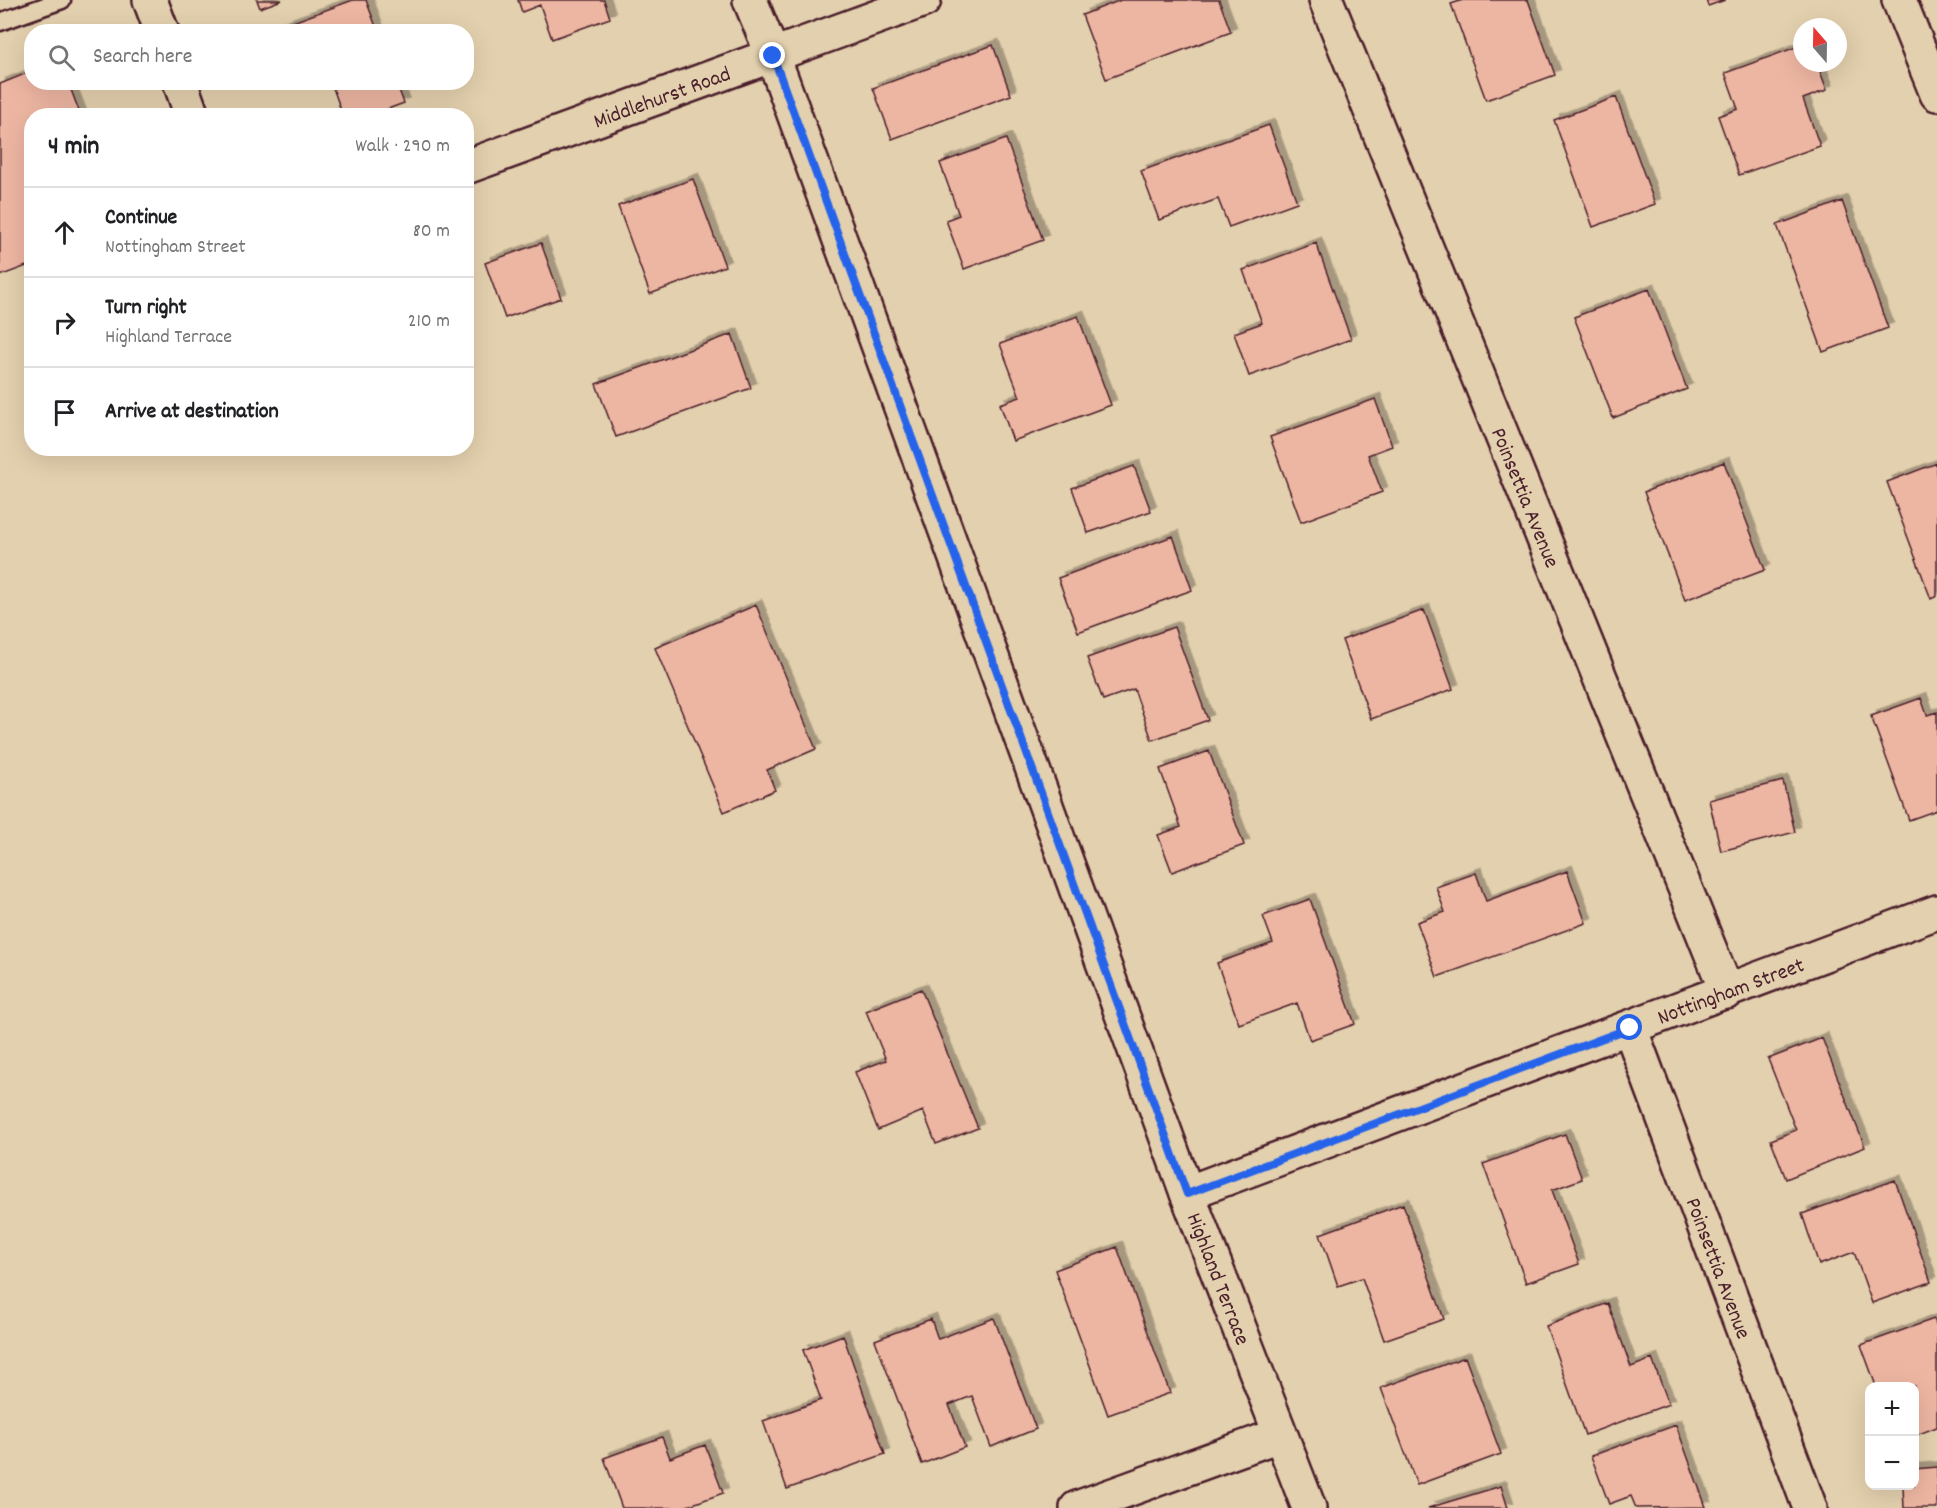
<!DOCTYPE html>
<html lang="en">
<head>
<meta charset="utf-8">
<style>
	:root { --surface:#fff; --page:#f2f2f2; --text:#202124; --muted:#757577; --line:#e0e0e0 }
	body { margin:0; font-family:Dekko,sans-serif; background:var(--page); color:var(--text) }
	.controls { position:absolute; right:18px; bottom:18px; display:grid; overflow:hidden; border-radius:12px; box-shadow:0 6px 24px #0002 }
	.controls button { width:54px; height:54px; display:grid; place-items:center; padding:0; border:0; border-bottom:2px solid var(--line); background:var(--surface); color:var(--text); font:30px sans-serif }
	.compass { position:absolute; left:1793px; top:18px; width:54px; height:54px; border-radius:50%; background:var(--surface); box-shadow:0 6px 24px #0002; rotate:340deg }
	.stop { position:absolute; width:18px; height:18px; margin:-14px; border:4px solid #2563eb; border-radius:50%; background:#fff }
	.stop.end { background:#2563eb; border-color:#fff; box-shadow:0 2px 6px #0008 }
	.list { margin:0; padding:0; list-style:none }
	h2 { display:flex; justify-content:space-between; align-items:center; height:78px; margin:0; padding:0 24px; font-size:26px }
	h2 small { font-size:20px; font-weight:400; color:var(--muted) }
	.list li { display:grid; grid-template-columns:39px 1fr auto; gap:18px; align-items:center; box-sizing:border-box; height:90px; padding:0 24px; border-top:2px solid var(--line) }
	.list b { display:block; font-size:22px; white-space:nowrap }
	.list p { margin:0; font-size:20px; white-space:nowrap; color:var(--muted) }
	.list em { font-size:20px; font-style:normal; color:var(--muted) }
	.icon { flex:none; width:33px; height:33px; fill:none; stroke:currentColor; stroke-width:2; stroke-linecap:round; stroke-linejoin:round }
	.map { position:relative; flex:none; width:1937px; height:1508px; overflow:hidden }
	.search { position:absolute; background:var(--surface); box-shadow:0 6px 24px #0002; left:24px; top:24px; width:450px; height:66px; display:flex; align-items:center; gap:15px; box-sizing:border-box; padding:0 21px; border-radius:24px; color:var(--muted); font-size:22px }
	.panel { position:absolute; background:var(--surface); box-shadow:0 6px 24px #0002; left:24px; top:108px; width:450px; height:348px; border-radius:24px }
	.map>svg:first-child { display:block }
	.building { fill:#edb6a2; stroke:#4a1f2b; stroke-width:1.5; filter:url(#shadow) }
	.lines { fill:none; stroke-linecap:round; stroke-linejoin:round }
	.lane-casing { stroke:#4a1f2b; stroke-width:21 }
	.street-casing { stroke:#4a1f2b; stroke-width:38 }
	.lane { stroke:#e3d0ae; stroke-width:16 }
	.street { stroke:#e3d0ae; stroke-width:33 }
	.route { stroke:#2563eb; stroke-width:8 }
	.labels { text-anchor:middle; stroke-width:5; stroke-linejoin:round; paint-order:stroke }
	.street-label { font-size:22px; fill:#4a1f2b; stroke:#e3d0ae }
</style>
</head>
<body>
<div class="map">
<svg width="1937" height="1508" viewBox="0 0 1937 1508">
	<defs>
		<filter id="shadow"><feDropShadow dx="5.5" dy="-5.5" stdDeviation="0" flood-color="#0004"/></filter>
	</defs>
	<rect width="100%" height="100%" fill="#e3d0ae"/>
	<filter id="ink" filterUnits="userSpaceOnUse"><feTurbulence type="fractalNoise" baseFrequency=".0167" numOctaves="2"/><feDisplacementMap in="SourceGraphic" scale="12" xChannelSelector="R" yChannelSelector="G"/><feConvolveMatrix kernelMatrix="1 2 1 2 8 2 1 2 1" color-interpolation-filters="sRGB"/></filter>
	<g filter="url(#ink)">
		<path class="building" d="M257,0H282L260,8Z
			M353,0H366L378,32H272L271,30Z
			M518,0H604L610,18L552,39L540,5L522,12Z
			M1121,0H1219L1231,32L1106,79L1082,15Z
			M1463,0H1528L1555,75L1486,100L1451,4Z
			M1706,0H1725L1708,6Z
			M993,45L1011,95L892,139L873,88Z
			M1802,45V63H1817L1827,90L1803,99L1820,146L1739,175L1718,116L1738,109L1725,73Z
			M32,71V82H68L81,116H32V264L0,276V84Z
			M331,82H396L404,103L369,116H343Z
			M1616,97L1655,204L1593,227L1554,120Z
			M1269,125L1297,202L1229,227L1218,199L1159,220L1141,171Z
			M1006,139L1043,240L964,269L946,220L959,215L940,163Z
			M693,179L725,266L650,294L618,206Z
			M1842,201L1888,328L1823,352L1777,225Z
			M541,243L561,298L505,318L485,263Z
			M1316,243L1351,339L1249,376L1234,333L1262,323L1243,270Z
			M1649,289L1687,389L1613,418L1574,317Z
			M1078,316L1111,405L1013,441L1000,404L1020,397L1000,344Z
			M732,334L751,388L616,437L596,384Z
			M1375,399L1392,446L1368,455L1382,492L1301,522L1270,437Z
			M1724,462L1765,570L1685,600L1644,492Z
			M1937,463V596L1931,599L1887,482Z
			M1134,466L1151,511L1088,533L1072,488Z
			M1173,536L1192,590L1078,632L1058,578Z
			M756,605L816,749L767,770L775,790L724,812L655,648Z
			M1424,610L1453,689L1371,719L1342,640Z
			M1174,627L1208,720L1152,740L1134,689L1103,700L1087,658Z
			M1921,698L1927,715L1937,712V810L1909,820L1871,716Z
			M1209,751L1244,845L1172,872L1158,835L1181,827L1160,769Z
			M1783,781L1795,832L1721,851L1709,800Z
			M1567,871L1586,923L1437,977L1417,922L1445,912L1436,887L1476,873L1486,901Z
			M1310,899L1355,1024L1310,1040L1297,1003L1239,1024L1217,963L1273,943L1263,916Z
			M921,989L978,1128L936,1144L923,1111L878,1130L855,1072L886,1060L866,1011Z
			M1822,1038L1865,1147L1786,1179L1771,1140L1796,1130L1768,1059Z
			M1565,1134L1582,1179L1552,1190L1579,1264L1526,1283L1483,1164Z
			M1895,1180L1931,1282L1872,1303L1854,1252L1819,1265L1802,1214Z
			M1403,1204L1444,1319L1384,1340L1362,1278L1338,1286L1320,1234Z
			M1117,1247L1170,1393L1108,1415L1055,1270Z
			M1608,1303L1631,1367L1652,1359L1669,1404L1585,1435L1546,1326Z
			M994,1318L1036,1429L991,1447L972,1396L949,1405L965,1447L922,1464L875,1340L931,1319L938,1339Z
			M1934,1319L1937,1327V1427L1914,1436V1386H1876L1861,1345Z
			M843,1335L885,1454L787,1489L763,1421L821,1400L803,1350Z
			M1465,1357L1501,1454L1417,1485L1381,1388Z
			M1676,1425L1706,1507L1636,1508L1631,1496L1609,1504L1591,1456Z
			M662,1437L670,1458L705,1445L723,1493L682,1508H622L604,1458Z
			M1937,1467V1508H1904L1903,1486H1914V1469Z
			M1501,1486L1508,1508H1428Z"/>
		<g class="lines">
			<g class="lane-casing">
				<path id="lane" d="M0,22L62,0"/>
			</g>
			<g class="street-casing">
				<g id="street">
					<path d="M150,0L162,32"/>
					<path id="s1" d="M750,0L773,56L1187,1193L1309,1508"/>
					<path id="s2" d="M1326,0L1727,992"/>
					<path d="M1899,0L1937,94"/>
					<path d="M180,82L192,116"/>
					<path id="s3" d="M466,167L924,0"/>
					<path id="s4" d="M1630,1028L1810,1508"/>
					<path id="s5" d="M1187,1193L1937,912"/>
					<path d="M1077,1508L1279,1435"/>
				</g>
			</g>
			<use href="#lane" class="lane"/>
			<use href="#street" class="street"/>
		</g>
	</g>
	<g class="lines" filter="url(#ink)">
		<path class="route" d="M773,56L1187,1194L1630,1028"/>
	</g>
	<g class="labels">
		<g class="street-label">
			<text dy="8" stroke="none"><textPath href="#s3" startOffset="208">Middlehurst Road</textPath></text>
			<text dy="8" stroke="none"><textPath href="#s2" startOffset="536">Poinsettia Avenue</textPath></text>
			<text dy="8" stroke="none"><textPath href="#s5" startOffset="580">Nottingham Street</textPath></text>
			<text dy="8" stroke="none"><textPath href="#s4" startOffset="256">Poinsettia Avenue</textPath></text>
			<text dy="8" stroke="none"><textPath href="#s1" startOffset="1362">Highland Terrace</textPath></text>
		</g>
	</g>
</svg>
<div class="controls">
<button>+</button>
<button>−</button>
</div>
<svg class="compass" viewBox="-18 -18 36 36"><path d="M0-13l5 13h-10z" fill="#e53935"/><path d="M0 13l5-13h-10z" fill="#757577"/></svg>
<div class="stop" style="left:1630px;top:1028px"></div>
<div class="stop end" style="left:773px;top:56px"></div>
<div class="search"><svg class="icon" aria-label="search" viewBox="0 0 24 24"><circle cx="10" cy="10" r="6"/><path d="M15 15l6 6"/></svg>Search here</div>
<section class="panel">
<h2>4 min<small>Walk · 290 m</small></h2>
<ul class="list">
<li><svg class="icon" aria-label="ahead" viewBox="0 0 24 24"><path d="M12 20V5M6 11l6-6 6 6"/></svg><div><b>Continue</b><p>Nottingham Street</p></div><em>80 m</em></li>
<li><svg class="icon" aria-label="right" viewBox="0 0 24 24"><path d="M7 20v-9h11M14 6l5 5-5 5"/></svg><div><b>Turn right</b><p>Highland Terrace</p></div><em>210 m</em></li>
<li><svg class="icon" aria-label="arrive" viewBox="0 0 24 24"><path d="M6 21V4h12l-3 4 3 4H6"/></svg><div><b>Arrive at destination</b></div></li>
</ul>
</section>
</div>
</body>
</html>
